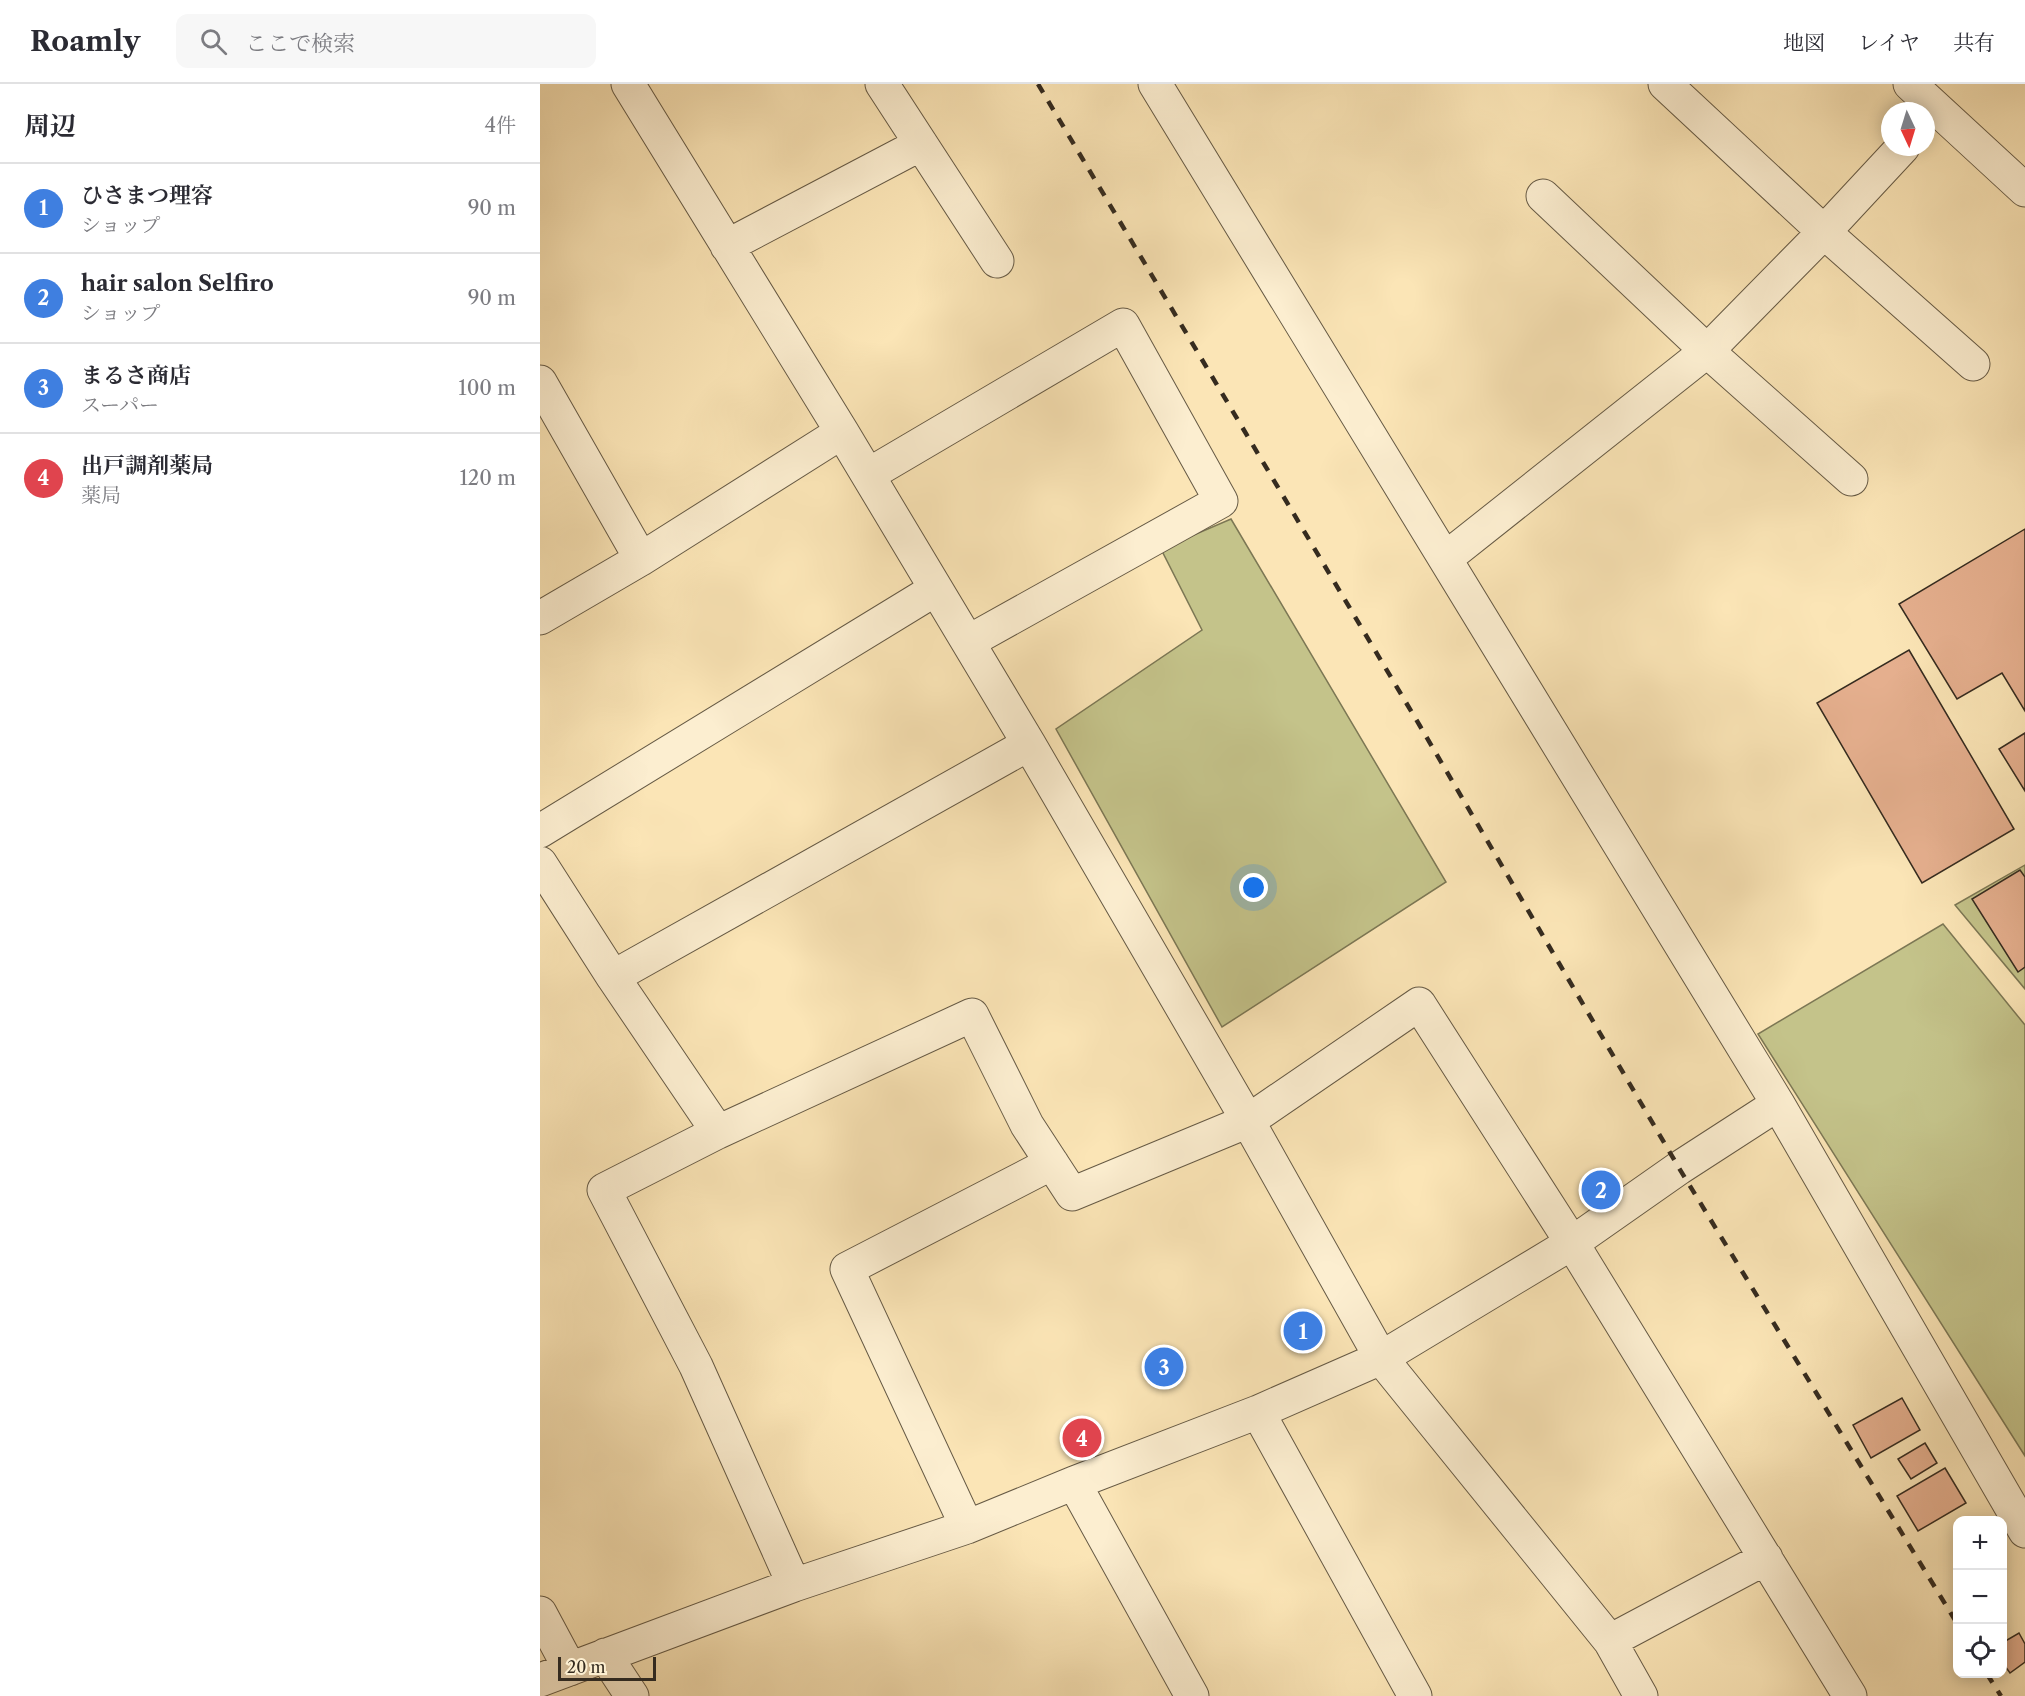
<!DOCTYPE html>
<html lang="ja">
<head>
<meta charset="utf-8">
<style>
	:root { --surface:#fff; --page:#f7f7f7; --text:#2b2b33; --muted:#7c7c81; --line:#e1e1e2; --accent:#8f2418 }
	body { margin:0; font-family:"Libre Caslon Text","Noto Serif JP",serif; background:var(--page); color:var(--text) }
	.controls { position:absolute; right:18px; bottom:18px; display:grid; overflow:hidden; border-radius:12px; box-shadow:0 3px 15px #0003 }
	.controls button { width:54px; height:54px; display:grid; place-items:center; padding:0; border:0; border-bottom:2px solid var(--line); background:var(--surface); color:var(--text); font:30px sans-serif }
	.compass { position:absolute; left:1341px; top:18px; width:54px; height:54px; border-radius:50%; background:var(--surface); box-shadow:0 3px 15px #0003; rotate:176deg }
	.scale { position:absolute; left:18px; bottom:15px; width:98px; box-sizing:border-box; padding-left:6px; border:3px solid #352b1f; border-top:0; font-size:16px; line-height:21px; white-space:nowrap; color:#352b1f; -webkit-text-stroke:4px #fceed0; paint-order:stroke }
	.you { position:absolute; left:714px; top:804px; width:21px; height:21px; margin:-15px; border:4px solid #fff; border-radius:50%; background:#1a73e8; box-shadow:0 0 0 9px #1a73e833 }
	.badge { display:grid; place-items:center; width:39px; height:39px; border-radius:50%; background:var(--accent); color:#fff; font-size:20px; font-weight:700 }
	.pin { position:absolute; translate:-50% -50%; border:3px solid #fff; box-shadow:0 2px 6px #0006 }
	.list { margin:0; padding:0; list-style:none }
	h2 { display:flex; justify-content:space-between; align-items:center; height:78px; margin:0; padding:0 24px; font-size:26px }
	h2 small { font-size:20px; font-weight:400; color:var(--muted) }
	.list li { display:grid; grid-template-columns:39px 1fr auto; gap:18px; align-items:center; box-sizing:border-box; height:90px; padding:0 24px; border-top:2px solid var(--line) }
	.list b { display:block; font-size:22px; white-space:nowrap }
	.list p { margin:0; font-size:20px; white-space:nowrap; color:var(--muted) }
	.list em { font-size:20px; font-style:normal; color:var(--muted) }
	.icon { flex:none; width:33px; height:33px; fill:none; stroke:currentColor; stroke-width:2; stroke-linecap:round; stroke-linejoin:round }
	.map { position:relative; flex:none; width:1485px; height:1612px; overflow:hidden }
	header { display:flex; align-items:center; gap:36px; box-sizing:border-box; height:84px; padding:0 30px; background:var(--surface); border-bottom:2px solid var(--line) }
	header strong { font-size:28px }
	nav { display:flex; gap:33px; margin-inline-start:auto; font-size:21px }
	.search { width:420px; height:54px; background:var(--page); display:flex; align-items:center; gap:15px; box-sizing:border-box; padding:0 21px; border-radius:12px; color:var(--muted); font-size:22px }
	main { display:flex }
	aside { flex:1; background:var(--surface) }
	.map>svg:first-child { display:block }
	.green { fill:#c4c38a; stroke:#7c7754; stroke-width:1.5 }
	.building { fill:#e5af8e; stroke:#352b1f; stroke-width:1.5 }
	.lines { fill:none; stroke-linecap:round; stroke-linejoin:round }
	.minor-casing { stroke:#665a45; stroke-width:35 }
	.minor { stroke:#fceed0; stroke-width:33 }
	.rail { stroke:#352b1f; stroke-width:4.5; stroke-dasharray:10 10; stroke-linecap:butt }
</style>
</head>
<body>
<header>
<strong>Roamly</strong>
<div class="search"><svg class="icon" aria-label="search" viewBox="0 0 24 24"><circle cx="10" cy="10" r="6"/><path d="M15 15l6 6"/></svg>ここで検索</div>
<nav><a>地図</a><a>レイヤ</a><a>共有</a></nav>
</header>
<main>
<aside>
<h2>周辺<small>4件</small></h2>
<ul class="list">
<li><span class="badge" style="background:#3f7fe0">1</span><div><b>ひさまつ理容</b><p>ショップ</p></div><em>90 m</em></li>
<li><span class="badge" style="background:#3f7fe0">2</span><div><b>hair salon Selfiro</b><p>ショップ</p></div><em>90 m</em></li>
<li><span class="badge" style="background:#3f7fe0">3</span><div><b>まるさ商店</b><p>スーパー</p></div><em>100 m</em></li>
<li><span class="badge" style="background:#e0444e">4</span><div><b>出戸調剤薬局</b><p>薬局</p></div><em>120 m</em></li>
</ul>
</aside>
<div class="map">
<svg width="1485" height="1612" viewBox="0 0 1485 1612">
	<rect width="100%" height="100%" fill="#fbe5b6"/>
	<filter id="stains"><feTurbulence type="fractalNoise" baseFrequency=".00333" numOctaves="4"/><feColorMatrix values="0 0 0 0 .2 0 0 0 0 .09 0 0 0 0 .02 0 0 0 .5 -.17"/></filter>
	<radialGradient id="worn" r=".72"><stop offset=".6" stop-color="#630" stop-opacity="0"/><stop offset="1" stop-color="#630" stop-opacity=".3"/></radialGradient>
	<path class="green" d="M691,435L906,798L682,943L516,645L662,546L621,465Z
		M1485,781V905L1415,821Z
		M1403,840L1485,941V1372L1218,950Z"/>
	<path class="building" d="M1485,445V627L1462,589L1417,615L1359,520Z
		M1369,566L1474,745L1382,799L1277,619Z
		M1485,649V707L1459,665Z
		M1480,786L1485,793V883L1478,888L1432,815Z
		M1362,1314L1380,1346L1331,1374L1313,1341Z
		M1385,1359L1397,1379L1371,1395L1358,1375Z
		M1405,1384L1426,1419L1378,1447L1357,1412Z
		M1479,1549L1485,1560V1578L1470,1589L1462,1578V1559Z"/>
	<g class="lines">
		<g class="minor-casing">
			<path id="minor" d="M88,0L302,348L489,660L708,1037L841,1274L1070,1557L1101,1612
				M342,0L457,177
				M615,0L1238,1020L1485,1447
				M1125,0L1284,148L1433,280
				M1370,0L1485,106
				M1003,112L1167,267L1311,395
				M187,162L381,60
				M0,298L101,475
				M328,391L583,241L681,417L428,558
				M906,474L1167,267L1284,148L1363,63
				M0,534L101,475L302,348
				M0,747L396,505
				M0,779L73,893L178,1048
				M73,893L489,660
				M718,1328L875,1612
				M534,1399L652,1612
				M427,1443L307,1185L512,1079
				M254,1501L156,1282L64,1106L178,1048L432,931L487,1041L532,1110L708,1037L879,920L1032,1159L1310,1612
				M0,1529L30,1585
				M1070,1557L1226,1474
				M65,1571L92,1612
				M0,1596L254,1501L427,1443L534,1399L718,1328L841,1274L1032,1159L1139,1084L1238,1020"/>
		</g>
		<use href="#minor" class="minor"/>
		<path class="rail" d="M498,0L880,642L1139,1084L1418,1541
			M1447,1590L1461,1612"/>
	</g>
	<rect width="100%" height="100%" filter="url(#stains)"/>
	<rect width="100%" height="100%" fill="url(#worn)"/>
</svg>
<div class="controls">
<button>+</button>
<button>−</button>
<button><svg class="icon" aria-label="locate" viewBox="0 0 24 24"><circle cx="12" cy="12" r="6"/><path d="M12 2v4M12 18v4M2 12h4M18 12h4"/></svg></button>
</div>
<svg class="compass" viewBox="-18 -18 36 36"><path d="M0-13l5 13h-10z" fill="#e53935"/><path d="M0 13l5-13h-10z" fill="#7c7c81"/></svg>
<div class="scale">20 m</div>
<div class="you"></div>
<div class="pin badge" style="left:763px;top:1247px;background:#3f7fe0">1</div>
<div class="pin badge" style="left:1061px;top:1106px;background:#3f7fe0">2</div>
<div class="pin badge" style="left:624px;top:1283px;background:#3f7fe0">3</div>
<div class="pin badge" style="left:542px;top:1354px;background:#e0444e">4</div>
</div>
</main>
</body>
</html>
